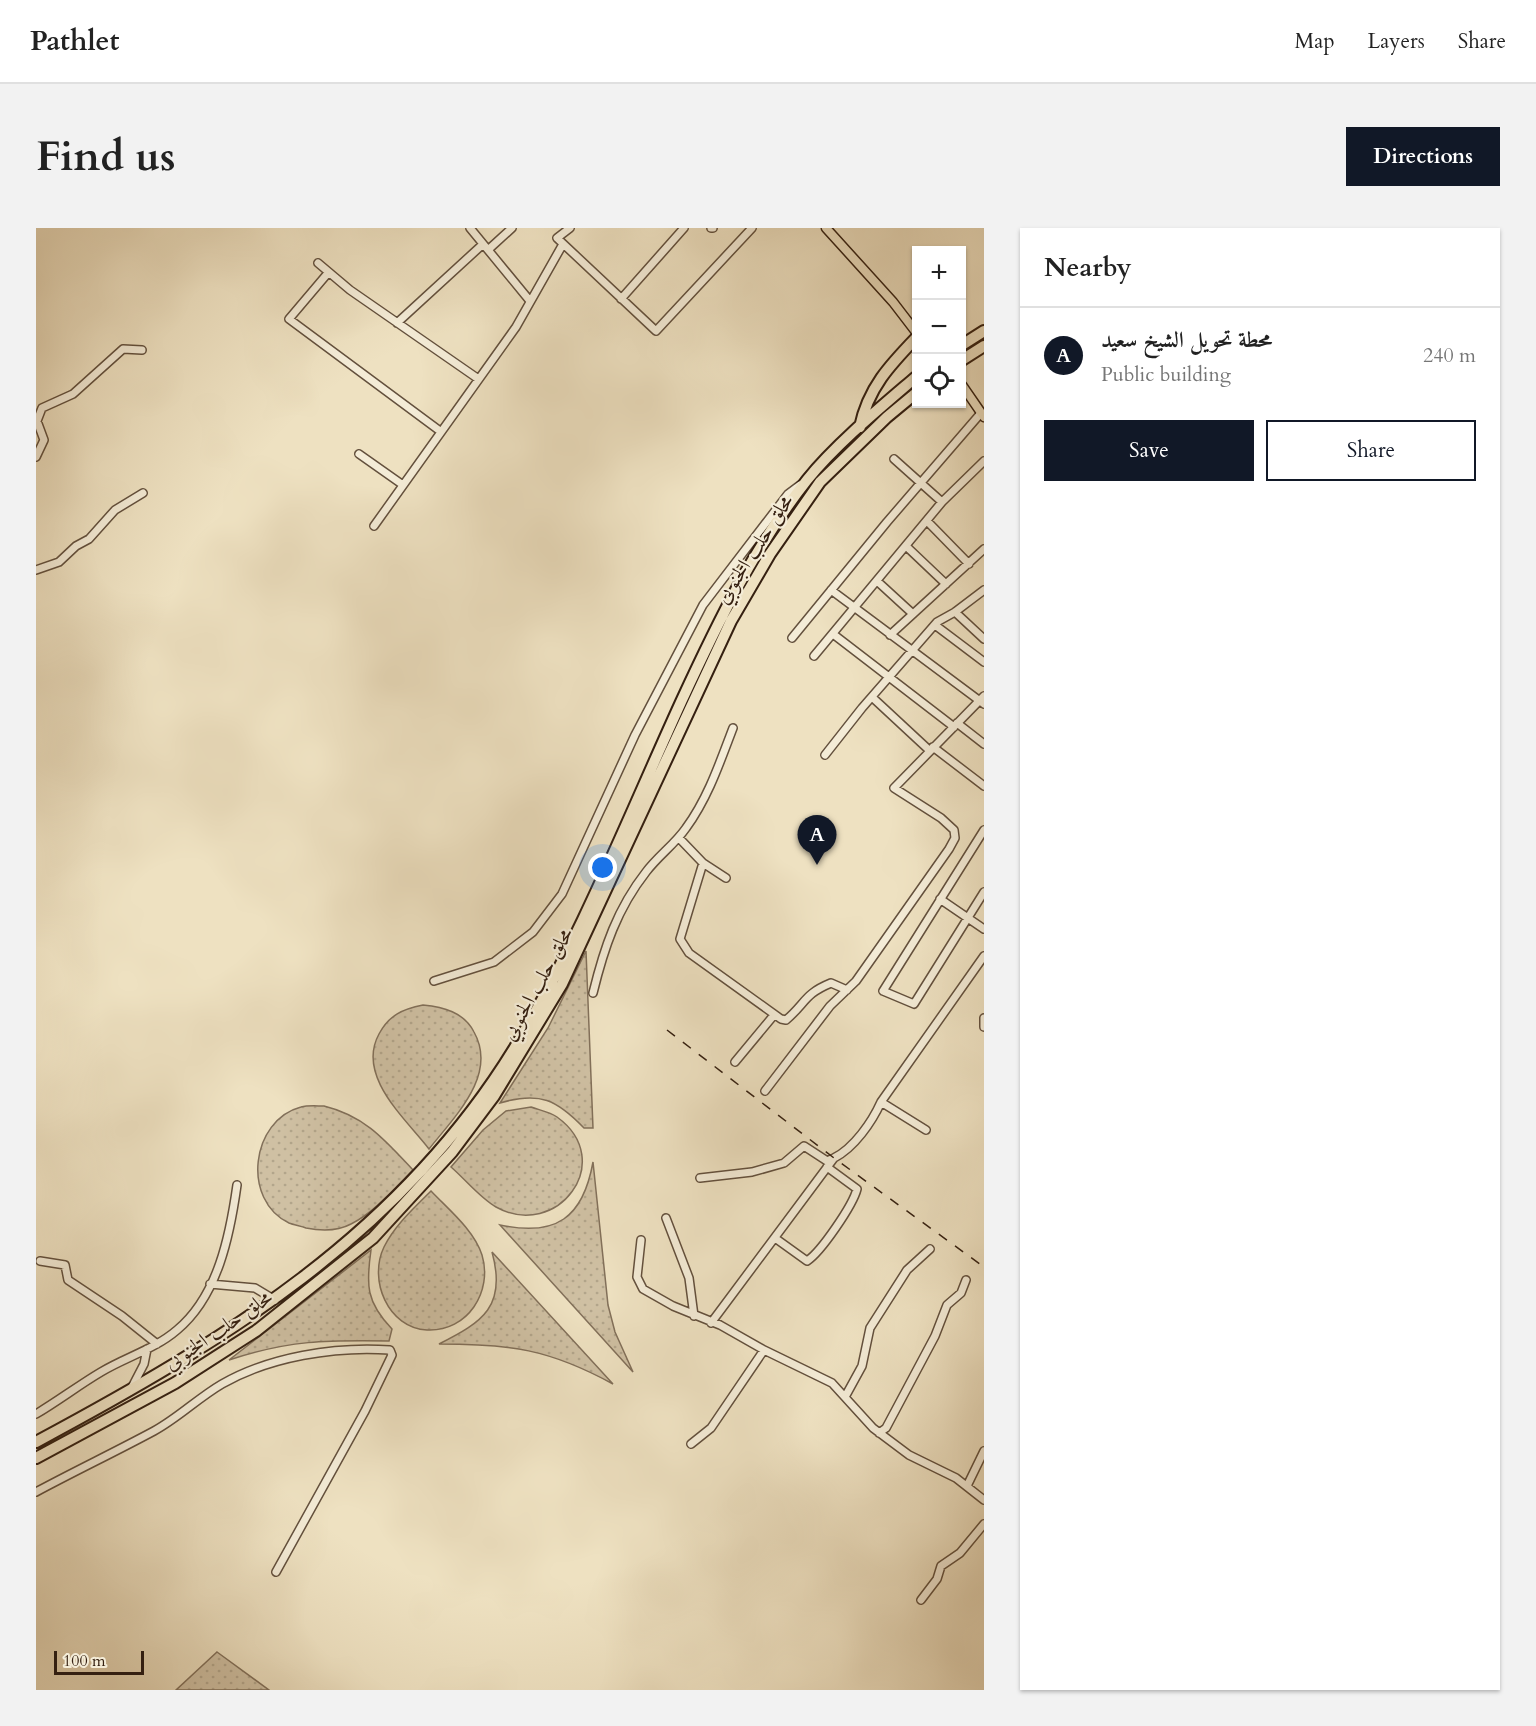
<!DOCTYPE html>
<html lang="en">
<head>
<meta charset="utf-8">
<style>
	:root { --surface:#fff; --page:#f2f2f2; --text:#222; --muted:#767676; --line:#e0e0e0; --accent:#111827 }
	body { margin:0; font-family:Cardo,Amiri,serif; background:var(--page); color:var(--text) }
	.controls { position:absolute; right:18px; top:18px; display:grid; overflow:hidden; border-radius:0px; box-shadow:0 2px 4px #0004 }
	.controls button { width:54px; height:54px; display:grid; place-items:center; padding:0; border:0; border-bottom:2px solid var(--line); background:var(--surface); color:var(--text); font:30px sans-serif }
	.scale { position:absolute; left:18px; bottom:15px; width:90px; box-sizing:border-box; padding-left:6px; border:3px solid #352011; border-top:0; font-size:16px; line-height:21px; white-space:nowrap; color:#352011; -webkit-text-stroke:4px #f4ecd7; paint-order:stroke }
	.you { position:absolute; left:567px; top:640px; width:21px; height:21px; margin:-15px; border:4px solid #fff; border-radius:50%; background:#1a73e8; box-shadow:0 0 0 9px #1a73e833 }
	.badge { display:grid; place-items:center; width:39px; height:39px; border-radius:50%; background:var(--accent); color:#fff; font-size:20px; font-weight:700 }
	.pin { position:absolute; translate:-50% -50px; filter:drop-shadow(0 2px 3px #0008) }
	.pin::after { content:''; position:absolute; top:32px; width:21px; height:18px; background:inherit; clip-path:polygon(0 0,100% 0,50% 100%) }
	.list { margin:0; padding:0; list-style:none }
	h2 { display:flex; justify-content:space-between; align-items:center; height:78px; margin:0; padding:0 24px; font-size:26px }
	h2 small { font-size:20px; font-weight:400; color:var(--muted) }
	.list li { display:grid; grid-template-columns:39px 1fr auto; gap:18px; align-items:center; box-sizing:border-box; height:96px; padding:0 24px; border-top:2px solid var(--line) }
	.list b { display:block; font-size:22px; white-space:nowrap }
	.list p { margin:0; font-size:20px; white-space:nowrap; color:var(--muted) }
	.list em { font-size:20px; font-style:normal; color:var(--muted) }
	.actions { display:flex; gap:12px; padding:18px 24px }
	.actions a { flex:1; padding:14px 0; border:2px solid var(--accent); border-radius:0px; text-align:center; font-size:21px; color:var(--accent) }
	.actions .main { background:var(--accent); color:#fff }
	.icon { flex:none; width:33px; height:33px; fill:none; stroke:currentColor; stroke-width:2; stroke-linecap:round; stroke-linejoin:round }
	.map { position:relative; flex:none; width:948px; height:1462px; overflow:hidden; border-radius:0px }
	header { display:flex; align-items:center; gap:36px; box-sizing:border-box; height:84px; padding:0 30px; background:var(--surface); border-bottom:2px solid var(--line) }
	header strong { font-size:28px }
	nav { display:flex; gap:33px; margin-inline-start:auto; font-size:21px }
	.intro { display:flex; align-items:center; justify-content:space-between; box-sizing:border-box; height:144px; padding:0 36px }
	h1 { margin:0; font-size:42px }
	.button { padding:15px 27px; border-radius:0px; background:var(--accent); color:#fff; font-size:21px; font-weight:700 }
	main { display:flex; gap:36px; padding:0 36px }
	aside { flex:1; background:var(--surface); border-radius:0px; box-shadow:0 2px 4px #0004 }
	.map>svg:first-child { display:block }
	.grass { fill:url(#grass-dots); stroke:#82705a; stroke-width:1.5 }
	.lines { fill:none; stroke-linecap:round; stroke-linejoin:round }
	.minor-casing { stroke:#63503d; stroke-width:10 }
	.major-casing { stroke:#352011; stroke-width:11 }
	.highway-casing { stroke:#352011; stroke-width:14 }
	.minor { stroke:#f4ecd7; stroke-width:7 }
	.major { stroke:#eee1c1; stroke-width:8 }
	.highway { stroke:#eee1c1; stroke-width:10 }
	.rail { stroke:#352011; stroke-width:1.5; stroke-dasharray:10 10; stroke-linecap:butt }
	.labels { text-anchor:middle; stroke-width:4.5; stroke-linejoin:round; paint-order:stroke }
	.street-label { font-size:21px; fill:#352011; stroke:#f4ecd7 }
</style>
</head>
<body>
<header>
<strong>Pathlet</strong>
<nav><a>Map</a><a>Layers</a><a>Share</a></nav>
</header>
<div class="intro"><h1>Find us</h1><a class="button">Directions</a></div>
<main>
<div class="map">
<svg width="948" height="1462" viewBox="0 0 948 1462">
	<defs>
		<pattern id="grass-dots" width="8" height="8" patternUnits="userSpaceOnUse" patternTransform="scale(1.5)"><rect width="8" height="8" fill="#cfc0a3"/><path d="M2 2h.1M6 6h.1" fill="none" stroke="#b2a58b" stroke-width="1.8" stroke-linecap="round"/></pattern>
	</defs>
	<rect width="100%" height="100%" fill="#eee1c1"/>
	<filter id="stains"><feTurbulence type="fractalNoise" baseFrequency=".00333" numOctaves="4"/><feColorMatrix values="0 0 0 0 .2 0 0 0 0 .09 0 0 0 0 .02 0 0 0 .5 -.17"/></filter>
	<radialGradient id="worn" r=".72"><stop offset=".6" stop-color="#630" stop-opacity="0"/><stop offset="1" stop-color="#630" stop-opacity=".3"/></radialGradient>
	<path class="grass" d="M550,723L557,900H548C521,872 504,863 464,875L512,800Z
		M387,777C407,779 428,784 438,804C462,847 419,888 393,921C369,890 320,848 343,806C353,787 367,781 387,777Z
		M288,878C329,888 349,912 377,942C359,960 339,984 315,996C302,1003 285,1003 270,1000C265,998 258,997 253,995C205,972 215,892 265,879C272,877 281,878 288,878Z
		M495,879C503,882 514,884 521,889C582,933 521,1013 460,979C444,970 429,951 415,939L447,902L470,883Z
		M557,934L572,1077L579,1104L597,1144L464,997C520,1009 547,990 557,934Z
		M395,963C412,981 438,1002 446,1027C457,1063 432,1104 391,1102C352,1100 332,1052 348,1019C359,997 378,980 395,963Z
		M335,1022C330,1057 330,1074 356,1101L353,1113C291,1112 253,1112 193,1132Z
		M456,1024L577,1156C513,1121 474,1116 403,1116C447,1094 471,1078 456,1024Z
		M181,1424L233,1462H140Z"/>
	<g class="lines">
		<g class="minor-casing">
			<path id="minor" d="M434,0L494,73
				M534,0L521,10L620,103L716,0
				M675,0H677
				M453,21L476,0
				M282,35L314,62L441,150
				M292,45L253,91L404,203
				M585,71L648,0
				M361,95L446,17
				M323,226L367,257
				M0,229L8,212L1,193L6,180L37,166L87,121L106,122
				M858,231L906,274
				M891,293L933,336
				M338,298L480,99L527,16
				M870,318L910,356
				M0,342L23,334L40,318L53,311L79,282L107,265
				M841,353L877,386
				M795,362L948,476
				M919,384L948,411
				M899,397L948,434
				M797,406L918,499
				M854,407L948,321
				M756,410L851,294L945,185
				M778,428L906,274L948,233
				M837,470L893,522
				M921,495L948,516
				M897,519L948,558
				M789,527L826,480L901,394L919,384L948,362
				M948,602L847,763L878,776L948,664
				M643,610L667,635L690,650
				M667,635L644,711L653,725L745,791L750,792C770,775 768,766 795,755L811,762
				M904,671L948,701
				M398,753L458,734L497,704L526,666L599,507L667,377L752,266L764,257
				M557,765C568,720 581,681 610,644C622,628 639,616 650,600C672,570 684,534 697,500
				M948,790V799
				M699,834L738,787
				M729,863L794,778L820,753L913,621L919,610L918,602L905,590L858,560L948,468
				M845,874L890,902
				M664,950L716,944L748,935L768,918L791,933L798,930
				M630,990L653,1050L658,1088
				M739,1010L771,1033C785,1024 817,977 821,961L791,939
				M605,1012L601,1049L607,1061L637,1078L684,1097L728,1122
				M4,1033L29,1037L32,1052L86,1088L121,1116
				M174,1056L219,1060L239,1072
				M675,1095L798,930C818,920 836,894 845,874L948,728
				M94,1163L108,1136L111,1121
				M809,1169L826,1138L834,1100L871,1042L894,1021
				M0,1186C22,1173 43,1157 65,1144C90,1129 119,1121 141,1102C182,1068 194,1007 201,957
				M843,1205L850,1200L899,1108L911,1077L925,1065L930,1052
				M655,1216L675,1200L728,1122L796,1155L837,1200L873,1227L920,1250L948,1272
				M931,1258L948,1223
				M0,1264C39,1243 79,1224 118,1203C142,1190 162,1170 186,1156C233,1129 299,1118 354,1122L356,1127L329,1183L240,1344
				M885,1372L901,1351L905,1338L924,1325L948,1296"/>
		</g>
		<g class="major-casing">
			<path id="major" d="M790,0L857,74L880,104
				M926,157L948,189"/>
		</g>
		<g class="highway-casing">
			<path id="highway" d="M926,117L948,103
				M926,132L948,118
				M824,199C832,160 854,137 880,110
				M0,1214C188,1113 363,1008 478,821C544,712 592,590 645,474C681,396 718,319 771,252C800,216 845,179 880,149
				M0,1230L139,1155L220,1103L337,1010L416,924L458,868L526,756L695,393L734,326L784,254L851,189L880,165"/>
		</g>
		<use href="#minor" class="minor"/>
		<use href="#major" class="major"/>
		<use href="#highway" class="highway"/>
		<path class="rail" d="M631,802L798,930L948,1039"/>
	</g>
	<g class="labels">
		<g class="street-label">
			<text transform="translate(718 321) rotate(-57)" y="7">محلق حلب الجنوبي</text>
			<text transform="translate(501 756) rotate(-61)" y="7">محلق حلب الجنوبي</text>
			<text transform="translate(182 1102) rotate(-34)" y="7">محلق حلب الجنوبي</text>
		</g>
	</g>
	<rect width="100%" height="100%" filter="url(#stains)"/>
	<rect width="100%" height="100%" fill="url(#worn)"/>
</svg>
<div class="controls">
<button>+</button>
<button>−</button>
<button><svg class="icon" aria-label="locate" viewBox="0 0 24 24"><circle cx="12" cy="12" r="6"/><path d="M12 2v4M12 18v4M2 12h4M18 12h4"/></svg></button>
</div>
<div class="scale">100 m</div>
<div class="you"></div>
<div class="pin badge" style="left:781px;top:637px">A</div>
</div>
<aside>
<h2>Nearby<small></small></h2>
<ul class="list">
<li><span class="badge">A</span><div><b>محطة تحويل الشيخ سعيد</b><p>Public building</p></div><em>240 m</em></li>
</ul>
<div class="actions"><a class="main">Save</a><a>Share</a></div>
</aside>
</main>
</body>
</html>
